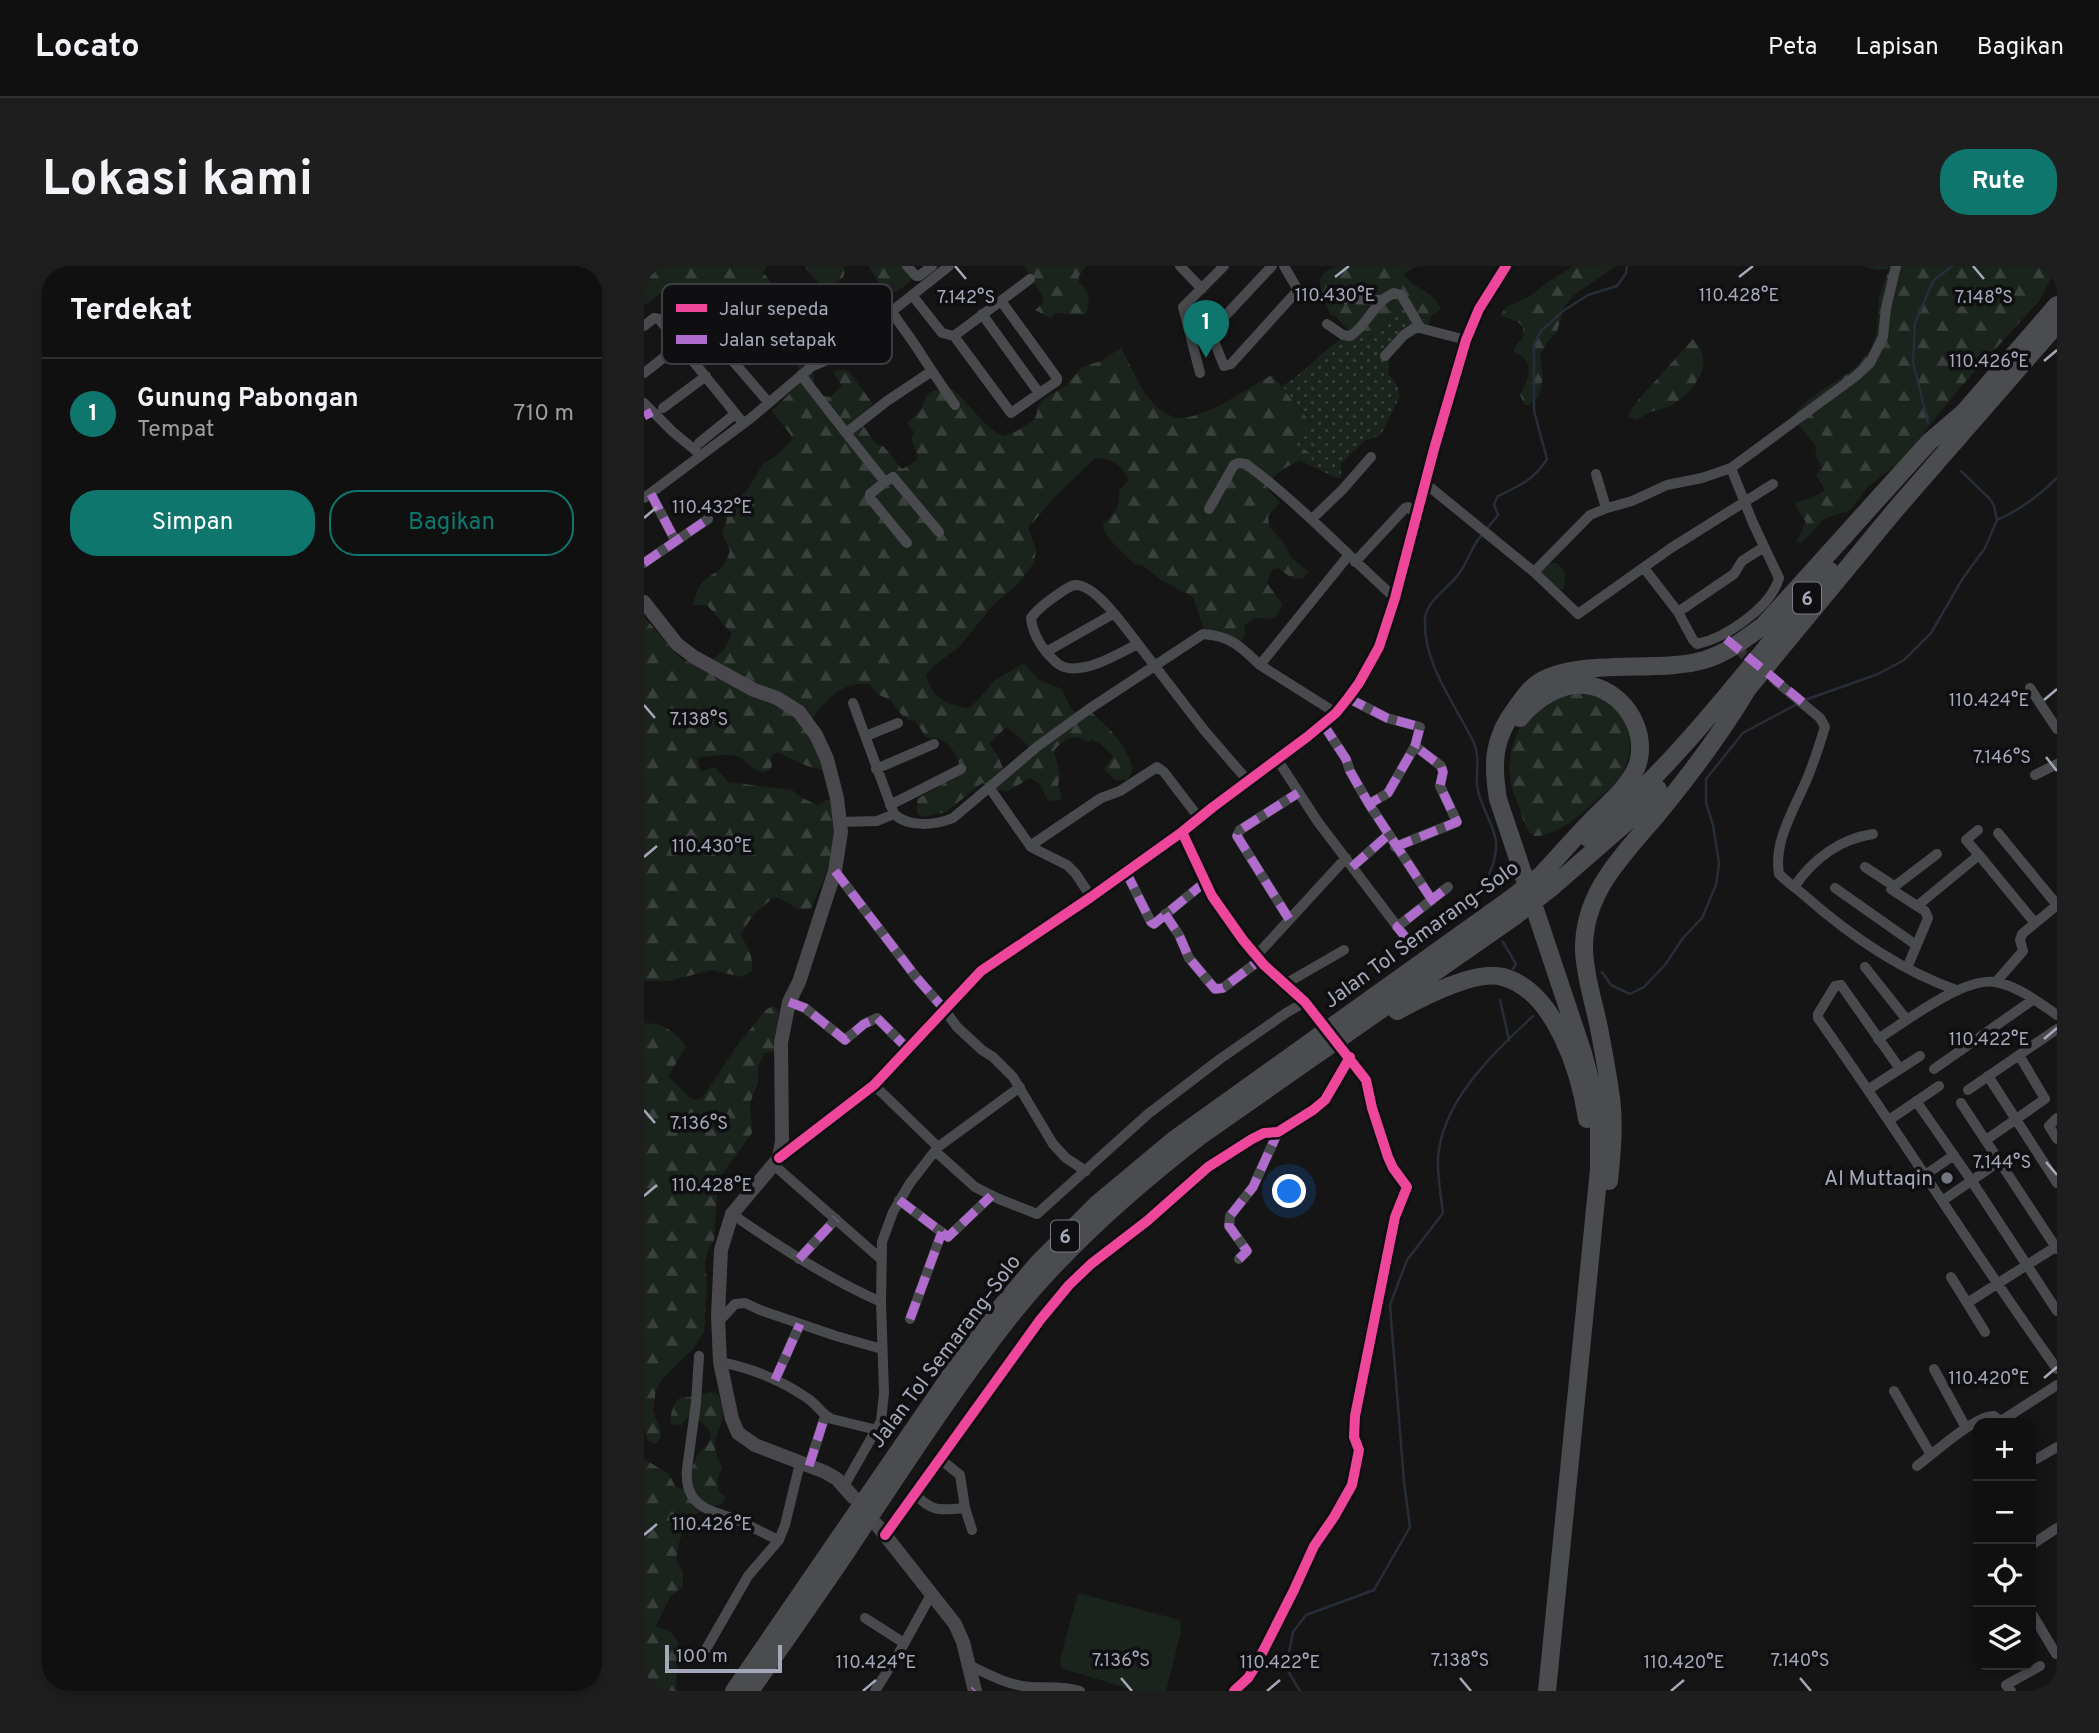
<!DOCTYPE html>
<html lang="id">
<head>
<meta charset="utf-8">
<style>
	:root { --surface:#101010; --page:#1e1e1e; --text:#f1f3f6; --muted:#9c9d9f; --line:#303030; --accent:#0f766e }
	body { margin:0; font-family:Overpass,sans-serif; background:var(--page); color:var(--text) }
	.controls { position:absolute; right:21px; bottom:21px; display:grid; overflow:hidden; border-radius:14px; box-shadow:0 4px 10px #0003 }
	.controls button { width:63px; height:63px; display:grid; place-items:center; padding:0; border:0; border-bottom:2px solid var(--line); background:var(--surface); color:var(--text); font:35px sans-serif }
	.scale { position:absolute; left:21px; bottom:18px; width:117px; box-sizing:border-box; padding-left:7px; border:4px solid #a5a8b8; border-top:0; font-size:19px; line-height:24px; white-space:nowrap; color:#a5a8b8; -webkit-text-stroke:5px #0f0f11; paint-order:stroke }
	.you { position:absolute; left:646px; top:926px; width:24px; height:24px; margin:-18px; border:5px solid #fff; border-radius:50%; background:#1a73e8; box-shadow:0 0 0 10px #1a73e833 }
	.badge { display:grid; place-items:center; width:46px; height:46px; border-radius:50%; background:var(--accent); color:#fff; font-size:23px; font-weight:700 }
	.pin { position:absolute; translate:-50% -58px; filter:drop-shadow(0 2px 4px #0008) }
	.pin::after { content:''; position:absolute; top:37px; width:24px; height:21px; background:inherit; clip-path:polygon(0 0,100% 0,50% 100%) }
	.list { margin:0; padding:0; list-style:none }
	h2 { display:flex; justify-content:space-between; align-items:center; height:91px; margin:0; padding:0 28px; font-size:30px }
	h2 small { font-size:23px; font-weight:400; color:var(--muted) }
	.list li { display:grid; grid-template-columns:46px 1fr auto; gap:21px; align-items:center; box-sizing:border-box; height:112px; padding:0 28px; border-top:2px solid var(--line) }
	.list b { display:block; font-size:26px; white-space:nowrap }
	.list p { margin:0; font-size:23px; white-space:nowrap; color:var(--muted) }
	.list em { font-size:23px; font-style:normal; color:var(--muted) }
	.actions { display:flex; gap:14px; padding:21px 28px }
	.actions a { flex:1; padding:16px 0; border:2px solid var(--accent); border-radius:28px; text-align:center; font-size:24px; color:var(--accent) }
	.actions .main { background:var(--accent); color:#fff }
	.icon { flex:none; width:38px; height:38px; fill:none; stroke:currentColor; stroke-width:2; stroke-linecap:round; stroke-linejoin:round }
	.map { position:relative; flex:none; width:1413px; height:1425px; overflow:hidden; border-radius:28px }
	header { display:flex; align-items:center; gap:42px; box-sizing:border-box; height:98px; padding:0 35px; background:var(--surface); border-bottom:2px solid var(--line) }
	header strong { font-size:33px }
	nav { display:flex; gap:38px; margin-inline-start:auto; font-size:24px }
	.intro { display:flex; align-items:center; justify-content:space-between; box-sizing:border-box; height:168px; padding:0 42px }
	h1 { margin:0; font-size:49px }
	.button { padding:18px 32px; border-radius:28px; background:var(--accent); color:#fff; font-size:24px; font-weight:700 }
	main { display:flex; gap:42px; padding:0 42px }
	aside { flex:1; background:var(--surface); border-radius:28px; box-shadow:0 4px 10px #0003 }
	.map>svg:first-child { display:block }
	.grass { fill:url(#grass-dots) }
	.forest { fill:url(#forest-firs); fill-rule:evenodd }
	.garden { fill:#1b231d }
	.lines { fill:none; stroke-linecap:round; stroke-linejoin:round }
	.stream { stroke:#272e38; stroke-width:2.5 }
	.street-tunnel { stroke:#323236; stroke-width:10; stroke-dasharray:10 5; stroke-linecap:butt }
	.street { stroke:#494a4e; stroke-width:10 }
	.secondary { stroke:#48484d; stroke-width:14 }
	.highway { stroke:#4b4c50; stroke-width:18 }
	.highway-bridge { stroke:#4b4c50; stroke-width:18 }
	.quiet { stroke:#b06ccc; stroke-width:9; stroke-dasharray:18 9; stroke-linecap:butt }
	.cycleway-casing { stroke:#0f0f11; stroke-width:15 }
	.cycleway { stroke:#ed469a; stroke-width:10 }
	.ticks { fill:none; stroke:#a5a8b8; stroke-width:2.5 }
	.poi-dot { fill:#73757f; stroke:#0f0f11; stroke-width:2.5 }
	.labels { text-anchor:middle; stroke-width:7; stroke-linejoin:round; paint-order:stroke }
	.shield { fill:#0f0f11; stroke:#787a86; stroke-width:2 }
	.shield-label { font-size:19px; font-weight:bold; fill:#a5a8b8 }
	.street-label { font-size:21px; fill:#a5a8b8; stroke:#0f0f11 }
	.poi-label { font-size:21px; fill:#a5a8b8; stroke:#0f0f11; text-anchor:end }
	.key { fill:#0f0f11; stroke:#3c3d43; stroke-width:2 }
	.key-label { font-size:19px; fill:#a5a8b8 }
	.ticks-label { font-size:18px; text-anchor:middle; fill:#a5a8b8; stroke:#0f0f11; stroke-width:7; stroke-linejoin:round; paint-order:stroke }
</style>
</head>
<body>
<header>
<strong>Locato</strong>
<nav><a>Peta</a><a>Lapisan</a><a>Bagikan</a></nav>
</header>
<div class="intro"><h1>Lokasi kami</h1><a class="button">Rute</a></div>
<main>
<aside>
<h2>Terdekat<small></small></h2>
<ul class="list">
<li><span class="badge">1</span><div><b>Gunung Pabongan</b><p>Tempat</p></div><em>710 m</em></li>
</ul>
<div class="actions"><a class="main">Simpan</a><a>Bagikan</a></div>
</aside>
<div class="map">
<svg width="1413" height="1425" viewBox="0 0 1413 1425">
	<defs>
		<pattern id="grass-dots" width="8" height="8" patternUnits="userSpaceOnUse" patternTransform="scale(1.75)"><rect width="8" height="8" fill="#1b231d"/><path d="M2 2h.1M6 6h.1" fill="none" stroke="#39403c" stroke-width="1.8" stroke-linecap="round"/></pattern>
		<pattern id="forest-firs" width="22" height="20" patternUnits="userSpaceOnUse" patternTransform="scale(1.75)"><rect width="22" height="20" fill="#1b231d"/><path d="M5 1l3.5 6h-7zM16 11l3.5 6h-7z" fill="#39403c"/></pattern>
	</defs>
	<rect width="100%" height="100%" fill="#151515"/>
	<path class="grass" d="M756,40L785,56L784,62L780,66L764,72L745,93L744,108L753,119L756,130L737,169L722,174L697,197V212H693L667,200L670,197L650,177L667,156L638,120C662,107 679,83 703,69C716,62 731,59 745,54V46Z"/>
	<path class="forest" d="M0,0H123L119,6C130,21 141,37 160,38L175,27L177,20L160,0H199C204,12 195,17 184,20L181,27L189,38L190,43L185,49L171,46L156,55L154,62L147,72L159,92L169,103L170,118L178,130L186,131L198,120L189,106C195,102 200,103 206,107L229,138L216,151V155L231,177L240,181L258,203C278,193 276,193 267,174L270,166L263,157L277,144L281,133L286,126L304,120C325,134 336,160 360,170L375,164L390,154L393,147L394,140L398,134L423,119L438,101L457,95L477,82C486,98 495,121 507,135C513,142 525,151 534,152C561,153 604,122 628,109L667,157L650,177L664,186L670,197L667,200L656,195C641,200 631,208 622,221L636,237L624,250L625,260L640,277L648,292L665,306L659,312L649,313L634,302L628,304L623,317L638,338C634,357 623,352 610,352L600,360L601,370L595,377L572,368L559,361L549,331L517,314L498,299L490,298L469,277L460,265L459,258C470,248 477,240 475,225L485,214C479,200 465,191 451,192L411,231L384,262L392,283L390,297L373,319L350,338L316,380L287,402L282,410C288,433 304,439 325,442L335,433L350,415L380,397L395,414L418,423L427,443L433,447L447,446C465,462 483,479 489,503L484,514H471L460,503L469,490L455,477L449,474L442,476C431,466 418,474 410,485L416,509L414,520L418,532L415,534L404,535L396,518L386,512L364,525L354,524L338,517L302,546L279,551L273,548V533L318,507C314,494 309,477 294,473C290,472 286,472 282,471L271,455L264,454L256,447L247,434L235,429L225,418C192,416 180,438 162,461L181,504C162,502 151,494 134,486L127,490L128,501L120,507C107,503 110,502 100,494C89,485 67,491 53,492L57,506L71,501L84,516L148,524L160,533L174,539L182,534H189C196,580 185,602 167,643H154L136,632H129L109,649L97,668L107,690L109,704L97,711L68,704L25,715H0V351L35,391L57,403L80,384L88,368L63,339H49C51,333 52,326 55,321C67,304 78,310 86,285L78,267L83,253L78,247L86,236L102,226L119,198L132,190L148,174L146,168L128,145L155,118L153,108L155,102L151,93L132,80L128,71L107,54L71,72C53,57 41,35 22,23L2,38H0ZM362,461C372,468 386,479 390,491L360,505L354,490L345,478Z
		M225,0H259L268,11L266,16L246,29L235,18Z
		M380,0H442L435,10V17C446,24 447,39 441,49L412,47L406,52L391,44L398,38L399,31Z
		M700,0H782L771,1L760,8C767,23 788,22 797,43L787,50L785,56L756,40L745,46C745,59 736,67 724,72L706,66L692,51L686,48C676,24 665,4 700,0Z
		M930,0H972L930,29L920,41L913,66L903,76L896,90L899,111L895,131L885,139H881L876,129C885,111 893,96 870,86V82L879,71V61L873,55L856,50L862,41L885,31L908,13Z
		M1219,0H1413L1396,34L1314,124L1258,194L1224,221L1205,245L1184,251L1178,255L1158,277L1152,276L1162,256L1151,240L1153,236L1166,233L1181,224L1172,209L1178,201L1171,189L1173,182L1149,151C1168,121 1210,114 1227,82C1235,68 1233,49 1235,33C1237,23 1242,12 1246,2L1234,4Z
		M1049,73C1073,96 1051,125 1028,139C1022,143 1014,143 1007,146C1002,148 997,151 993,154L984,151L988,142L996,132Z
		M916,425L959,428C965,435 973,443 978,450C990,469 987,500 973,516C952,534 918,572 889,570C879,561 878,547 873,536C859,504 865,469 889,444C896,436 907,431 916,425Z
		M128,740L135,744L132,785L121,787L114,800V817L106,837L108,867L74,914L70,975L65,981L61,996L63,1020L60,1066L49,1083L20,1111L12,1123L9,1145L17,1166L16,1173L11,1178L4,1175L0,1163V757C4,758 9,757 13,758C23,761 38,772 42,781L24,810L45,831L51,834L58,832L92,781L122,744Z
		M66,1126L73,1127C86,1146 75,1158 71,1176C69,1183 76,1196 78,1203L73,1213L75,1225L81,1231L78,1238C45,1244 37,1261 32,1293L39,1306V1321L26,1331L12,1360C23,1364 29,1365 34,1377L32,1422L35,1425H0V1193L25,1208L31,1220L38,1223L43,1220C46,1208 49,1197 55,1187C59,1183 65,1178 66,1173C70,1162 53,1152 44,1151L37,1159L27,1158C26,1148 29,1137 37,1131H45Z"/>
	<path class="garden" d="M906,297H913L921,307L920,323H915L897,306Z
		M434,1327L536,1354L537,1365L522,1425H492L417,1402L416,1393Z"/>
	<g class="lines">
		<path class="stream" d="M1284,157L1269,96L1271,57L1289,15L1308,0
			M1353,254C1376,244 1395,230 1413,212
			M842,264L854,249L850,238L854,230C875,220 890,214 903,193L890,145V78L897,65L919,45L944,29L973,20L982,7L983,0
			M838,269C827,280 825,294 816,306C807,321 782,334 781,353C779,399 811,437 830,477C836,491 832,505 833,519C835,538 849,556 852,575C854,593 843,611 838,627
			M1161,434L1234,408L1260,394L1287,367L1319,312L1341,282L1353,254L1350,240L1346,233L1317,205
			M859,676L872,698L869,703
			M958,706L967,719L986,728L1000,721L1021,699L1039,672L1058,652L1072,619L1075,597L1069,559L1062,537V513L1099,467L1155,437
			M856,734L865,774
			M656,1425L642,1402L649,1366L662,1349L730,1324L766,1261L760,1216L746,1039L763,994L799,947C797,929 793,910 794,892C798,834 850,787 889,750"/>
		<path class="street-tunnel" d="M1082,373L1133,416"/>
		<path class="street" d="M263,0L272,10H275L288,0
			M536,0L558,23
			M628,0L568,64V70L580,100L587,98L654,24L640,0
			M268,29L298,67L310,70L386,13
			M698,33L739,34
			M338,48L395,127
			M683,58L699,69L706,70C724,59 730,35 750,27L757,29L759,32L776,61
			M0,60L10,52L15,53L99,157
			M310,70L367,147L413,115V112L357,35
			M82,87L125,137
			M741,90L760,69L772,61L822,74
			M288,105L311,139
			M0,107L37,78
			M556,107L539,41L580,0
			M157,109L202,167L243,135L288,105L269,76L247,45
			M0,137L29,166L57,189
			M19,142L62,110
			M202,167L241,216L226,228V232L263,277
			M55,177L91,148
			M952,208L962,242
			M241,216L249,211L295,266
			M782,218L890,306L934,348L1027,282L1129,218
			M7,228L31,274
			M0,232L107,152L167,101L190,91L305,0
			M565,243L590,199L595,197L602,198C656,238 702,288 751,332
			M668,253L699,223L727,191
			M711,296L761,242L764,241L773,248
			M0,297L64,253
			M1000,302L1034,346L1049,374L1053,378C1082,372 1127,341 1135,312L1109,257L1087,202
			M890,306L946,249L963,242L988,235L1023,219L1058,212L1087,202L1212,110L1226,97L1239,71L1242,42L1252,0
			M1034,346L1090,308L1098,295L1120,281
			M494,378C482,363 452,318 431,319C426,320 420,324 416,327C405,334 395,341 387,352C388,364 395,378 403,387C409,393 413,399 420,401C443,408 475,387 494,378L560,464L604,515
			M402,386L469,348
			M1133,416L1176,452L1181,461C1176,477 1171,493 1165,508C1153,539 1129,573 1135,608C1143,616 1152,622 1160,629C1204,668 1256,704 1312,724
			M1386,422L1413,463
			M704,432L743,452L776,461L771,480L744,527L725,538
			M692,447L616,399L704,290
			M679,458L702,493L706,505L725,538L788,634
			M222,470L254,457
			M633,493L674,556L762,672
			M232,503L290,478
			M1391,509L1413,498
			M345,521L387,581L423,599L432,608L447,631
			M246,539L317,503
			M250,548C265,562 292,559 309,552L394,480L445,443L559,368C587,370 597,381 616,399
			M196,556L233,555L250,548L209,437
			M1334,564L1322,574L1335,589
			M538,566C558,611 580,654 613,691C633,713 656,729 673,753
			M1354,567L1413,639
			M386,580L457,532L476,525L513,501L520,506L555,552
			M751,581L813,556L796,520L799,506L797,500L771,480
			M708,601L744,569
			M1221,601L1250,620
			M191,605L272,711L300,743L313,761L338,784L349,791L369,811L409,878L422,892L442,905
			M482,606L507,656L510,658L561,616
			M1150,621C1169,593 1196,573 1229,568
			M1191,622L1272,679
			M1273,640L1247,623L1293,588
			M521,648L535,669L545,692L571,723L579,722L616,694
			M645,653L593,570L596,564L654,527
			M753,661L804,621
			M612,690L702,592
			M1221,701L1263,754
			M1263,702L1284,652L1281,645L1273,640L1335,589L1391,657
			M1352,716L1379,685L1376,674L1378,668L1413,639
			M641,718L700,684
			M145,736L161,742L201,774L220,758L233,752L263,782
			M1234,773C1261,756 1319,711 1351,716C1374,720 1394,736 1413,749
			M1256,803L1197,719L1191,720L1174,748V752C1256,867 1330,988 1413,1103
			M1290,803L1390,733
			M1344,810L1413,917
			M230,819L294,881
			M1225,823L1276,790
			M1324,824L1413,763
			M1272,835L1327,914L1413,1045
			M1317,837L1413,983
			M1413,852L1405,860L1413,873
			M1245,854L1295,820
			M1342,874L1401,833L1375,789
			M291,885L331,921L355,933L393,948L504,848L576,793L642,747L661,736
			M131,900L238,994
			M1281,909L1310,889
			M255,934L304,971L347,930
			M1298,935L1356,895
			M88,948C135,981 183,1012 237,1036
			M155,993L192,953
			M595,993L603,985L585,960L586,950L609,921L634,866
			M1307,1011L1341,1066
			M1323,1037L1413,980
			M75,1052L79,1051L91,1038L101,1037L116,1044L192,1070L238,1083
			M266,1053L298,966
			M55,1090L52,1137L43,1203C42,1214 43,1225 51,1234C62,1247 85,1249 100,1257C112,1263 123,1269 135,1274
			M76,1096C107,1102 137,1114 163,1132C173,1138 177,1148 188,1153L233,1164
			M1290,1103L1322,1162
			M131,1114L156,1058
			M1250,1125L1287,1189
			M1357,1155L1413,1119
			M296,1193L316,1209L321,1242
			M1387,1196L1413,1181
			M165,1200L181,1150
			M1273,1200C1289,1188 1333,1148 1350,1150L1359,1157
			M200,1220L237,1155L240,1127L237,1036L238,976L249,946L266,917L294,881L376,821
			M270,1228C291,1247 294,1244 321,1242L328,1264
			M241,1269L396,1054L425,1019L447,998L503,955L564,901L608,873L620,867L634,866L669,844L681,834L706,791
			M1387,1279L1413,1262
			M1387,1346L1412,1388
			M221,1352L260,1377
			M62,1383L104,1310L135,1274L141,1259L156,1197
			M325,1399C344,1408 365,1420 387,1421C404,1422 419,1420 436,1425
			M231,1425L256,1385L288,1327
			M590,1425L604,1412L611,1401L649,1326L670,1280L690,1251L708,1219L715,1184L710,1171L711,1150L751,951L763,921L749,902L744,891L728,842L722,814L702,787
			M1367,1425L1362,1419L1396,1400"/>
		<path class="secondary" d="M0,336L33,378L50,391L110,424L133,432L155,446L172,469L183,493L193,532L197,566L191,605L155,716L145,736L137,777L138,875L135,892L88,948L77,984L74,1050L76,1096L88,1153L94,1167L111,1179L181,1206L193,1213L209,1231
			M135,892L230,819L337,705L447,631L538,566L569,541L663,471L692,447L704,432L715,417L735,381L751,332L790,183L822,74L835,43L862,0
			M233,1259L311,1358L319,1376L331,1425"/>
		<path class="highway" d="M1314,153L1413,39
			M1096,432L1252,243L1413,58
			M876,452C890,434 917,416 941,419C977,422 1004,462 994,497C987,520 962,539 946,556C930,572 915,590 899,607
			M944,572C1037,496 1107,396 1186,305
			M907,622L984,555L1014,523
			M753,745C777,732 832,703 859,711C911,725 936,806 943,853
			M965,915C968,885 971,854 966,825C963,804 959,783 955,762C950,737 941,711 940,684C939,624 982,587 1017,544C1048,506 1078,466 1103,424
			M90,1425L311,1103L356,1042L394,997L452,939L531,873L869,631
			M106,1425C136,1382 167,1338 197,1294C251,1213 304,1130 364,1053C419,983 486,924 556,870L871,650
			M903,1425L955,903V858L949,825L939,787L854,533C848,497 849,472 872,442C877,435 882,427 889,421C922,390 1014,408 1060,394C1083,387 1101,373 1120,359L1285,176L1320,146"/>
		<path class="highway-bridge" d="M869,631L897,609
			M871,650L907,622"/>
		<path class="quiet" d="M0,150L8,146
			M7,228L31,274
			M0,297L64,253
			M1082,373L1161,438
			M704,432L743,452L776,461L771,480L744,527L725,538
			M679,458L702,493L706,505L725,538L788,634
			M751,581L813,556L796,520L799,506L797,500L771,480
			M708,601L744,569
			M191,605L272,711L300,743
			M482,606L507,656L510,658L561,616
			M521,648L535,669L545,692L571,723L579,722L616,694
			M645,653L593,570L596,564L654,527
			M762,672L753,661L804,621
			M145,736L161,742L201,774L220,758L233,752L263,782
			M255,934L304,971L347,930
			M155,993L192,953
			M595,993L603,985L585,960L586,950L609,921L634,866
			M266,1053L298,966
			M131,1114L156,1058
			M165,1200L181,1150
			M330,1425L331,1424"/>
		<g class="cycleway-casing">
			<path id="cycleway" d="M538,566L568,630L599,674L620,699L661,736L722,814L728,842L744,891L749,902L763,921L751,951L711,1150L710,1171L715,1184L708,1219L690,1251L670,1280L649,1326L611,1401L604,1412L590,1425
				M135,892L230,819L337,705L447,631L538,566L569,541L663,471L692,447L704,432L715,417L735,381L751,332L790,183L822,74L835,43L862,0
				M241,1269L396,1054L425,1019L447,998L503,955L564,901L608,873L620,867L634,866L669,844L681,834L706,791"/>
		</g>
		<use href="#cycleway" class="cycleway"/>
	</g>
	<path class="ticks" d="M311,0L322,13M1329,0L1340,13M691,11L705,0M1095,11L1109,0M1400,95L1413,84M0,252L13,241M1400,434L1413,423M0,439L11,452M1402,491L1413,505M0,591L13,580M1400,773L1413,762M0,844L11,857M1402,896L1413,909M0,930L13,919M1400,1112L1413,1101M0,1269L13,1258M477,1412L488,1425M816,1412L827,1425M1156,1412L1167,1425M219,1425L232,1414M623,1425L636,1414M1027,1425L1040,1414"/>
	<circle class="poi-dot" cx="1303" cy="912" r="7"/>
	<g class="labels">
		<g class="shield">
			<rect x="1149" y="316.5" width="28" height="31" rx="5"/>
			<rect x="407" y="954.5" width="28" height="31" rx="5"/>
		</g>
		<g class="shield-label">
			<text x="1163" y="339">6</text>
			<text x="421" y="977">6</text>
		</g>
		<g class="street-label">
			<text transform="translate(777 668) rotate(-36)" y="7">Jalan Tol Semarang–Solo</text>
			<text transform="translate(301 1085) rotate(-53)" y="7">Jalan Tol Semarang–Solo</text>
		</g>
		<g class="poi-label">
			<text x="1289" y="919">Al Muttaqin</text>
		</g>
	</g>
	<rect x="18" y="18" width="230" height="80" rx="10" class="key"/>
	<rect x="32" y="38" width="31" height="8" fill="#ed469a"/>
	<rect x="32" y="69" width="31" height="9" fill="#b06ccc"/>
	<g class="key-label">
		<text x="75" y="49">Jalur sepeda</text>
		<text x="75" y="80">Jalan setapak</text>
	</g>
	<g class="ticks-label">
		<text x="691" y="35">110.430°E</text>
		<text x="1095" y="35">110.428°E</text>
		<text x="322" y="37">7.142°S</text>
		<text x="1340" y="37">7.148°S</text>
		<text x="1345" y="101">110.426°E</text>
		<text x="68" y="247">110.432°E</text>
		<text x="1345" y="440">110.424°E</text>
		<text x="55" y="459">7.138°S</text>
		<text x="1358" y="497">7.146°S</text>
		<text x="68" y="586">110.430°E</text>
		<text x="1345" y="779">110.422°E</text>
		<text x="55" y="863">7.136°S</text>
		<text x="1358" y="902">7.144°S</text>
		<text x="68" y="925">110.428°E</text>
		<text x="1345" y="1118">110.420°E</text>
		<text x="68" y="1264">110.426°E</text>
		<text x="477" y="1400">7.136°S</text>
		<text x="816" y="1400">7.138°S</text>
		<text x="1156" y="1400">7.140°S</text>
		<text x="232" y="1402">110.424°E</text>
		<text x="636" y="1402">110.422°E</text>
		<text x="1040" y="1402">110.420°E</text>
	</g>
</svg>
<div class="controls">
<button>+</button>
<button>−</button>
<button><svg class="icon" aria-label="locate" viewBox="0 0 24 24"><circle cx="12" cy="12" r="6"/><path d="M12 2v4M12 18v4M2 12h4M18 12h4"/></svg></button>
<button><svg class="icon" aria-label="layers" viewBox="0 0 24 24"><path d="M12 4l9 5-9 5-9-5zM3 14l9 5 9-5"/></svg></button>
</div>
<div class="scale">100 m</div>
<div class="you"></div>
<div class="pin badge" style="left:562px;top:92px">1</div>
</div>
</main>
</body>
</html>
